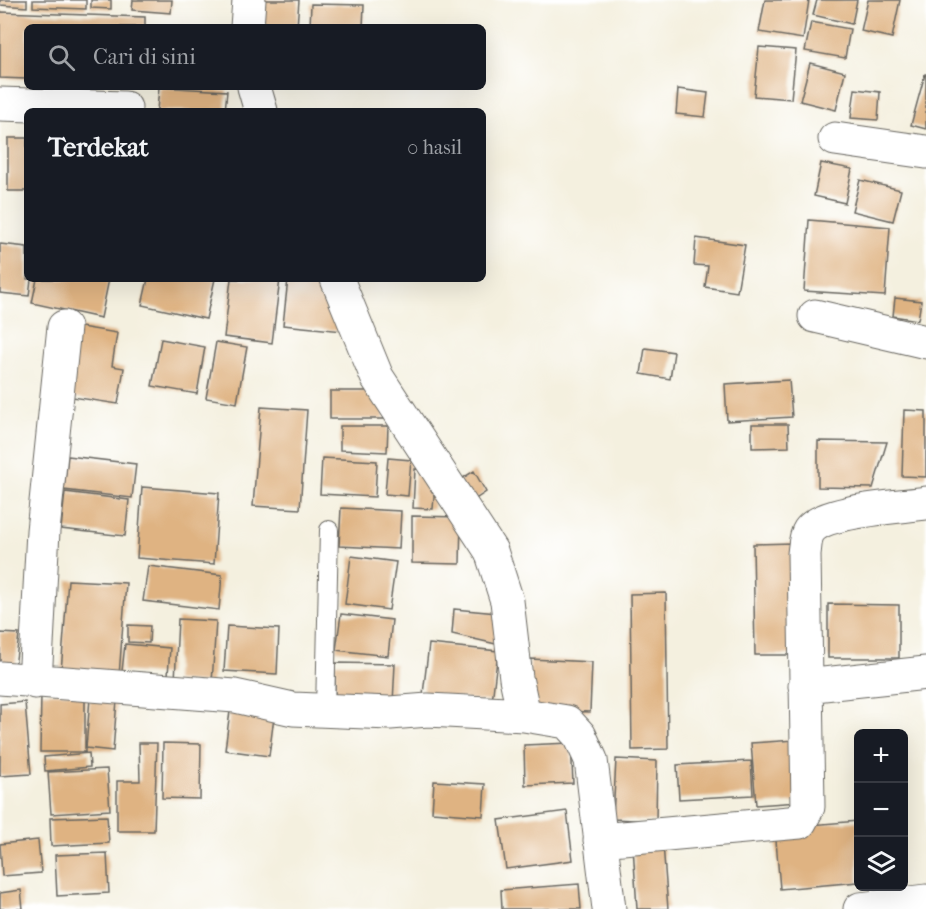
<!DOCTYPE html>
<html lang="id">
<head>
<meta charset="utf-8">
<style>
	:root { --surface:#171b24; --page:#242831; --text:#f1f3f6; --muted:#9ea1a6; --line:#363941 }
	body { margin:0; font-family:"IM FELL French Canon",serif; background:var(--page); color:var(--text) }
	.controls { position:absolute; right:18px; bottom:18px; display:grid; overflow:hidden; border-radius:9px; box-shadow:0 6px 24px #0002 }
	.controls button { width:54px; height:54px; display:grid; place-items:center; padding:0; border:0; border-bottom:2px solid var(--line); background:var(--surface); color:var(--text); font:30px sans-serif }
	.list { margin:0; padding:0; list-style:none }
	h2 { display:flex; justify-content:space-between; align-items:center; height:78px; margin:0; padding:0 24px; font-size:26px }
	h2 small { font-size:20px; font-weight:400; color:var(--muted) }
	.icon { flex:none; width:33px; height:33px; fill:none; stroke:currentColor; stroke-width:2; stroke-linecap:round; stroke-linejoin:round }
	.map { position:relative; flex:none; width:926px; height:909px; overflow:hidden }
	.search { position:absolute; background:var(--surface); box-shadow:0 6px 24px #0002; left:24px; top:24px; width:462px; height:66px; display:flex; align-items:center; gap:15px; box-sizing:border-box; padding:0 21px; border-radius:9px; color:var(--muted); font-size:22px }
	.panel { position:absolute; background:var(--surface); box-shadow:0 6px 24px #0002; left:24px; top:108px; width:462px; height:174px; border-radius:9px }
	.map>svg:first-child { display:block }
	.building { fill:#dfb382 }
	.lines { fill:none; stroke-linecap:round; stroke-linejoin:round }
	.lane-casing { stroke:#686660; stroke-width:20 }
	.street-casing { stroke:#686660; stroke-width:35 }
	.lane { stroke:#fff; stroke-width:18 }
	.street { stroke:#fff; stroke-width:33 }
</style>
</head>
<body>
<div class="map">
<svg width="926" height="909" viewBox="0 0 926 909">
	<rect width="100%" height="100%" fill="#fff"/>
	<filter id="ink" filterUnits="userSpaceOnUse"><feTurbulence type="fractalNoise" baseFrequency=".0167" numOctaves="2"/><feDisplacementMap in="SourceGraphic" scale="12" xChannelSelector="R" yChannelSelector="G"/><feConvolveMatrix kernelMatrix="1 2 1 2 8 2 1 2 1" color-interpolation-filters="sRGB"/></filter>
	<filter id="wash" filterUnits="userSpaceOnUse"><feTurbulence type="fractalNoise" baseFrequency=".008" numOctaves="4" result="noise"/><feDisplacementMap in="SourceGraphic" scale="24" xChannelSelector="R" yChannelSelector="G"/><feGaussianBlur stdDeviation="1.35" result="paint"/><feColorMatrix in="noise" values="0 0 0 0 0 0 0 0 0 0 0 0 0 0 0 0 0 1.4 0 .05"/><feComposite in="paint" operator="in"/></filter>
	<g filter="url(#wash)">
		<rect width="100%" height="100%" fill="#f4f0df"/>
		<g id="blocks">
			<path class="building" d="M0,0H27V7L0,5Z
				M33,0H86V9L33,7Z
				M91,0H111V9L91,8Z
				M133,0H172L171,13L132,10Z
				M256,0H299L297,27H254Z
				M765,0H809L803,39L759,32Z
				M817,0H857L852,24L813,15Z
				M868,0H900L892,38L861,31Z
				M311,4L364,5L363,27H310Z
				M0,12L145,17V27H27V79L0,78Z
				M811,22L850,29L845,58L805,51Z
				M759,47L796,50L791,99L754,96Z
				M810,63L845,72L836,110L800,101Z
				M925,74H926V129L911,125Z
				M159,87L227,91L225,111H157Z
				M678,89L708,93L705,117L676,114Z
				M855,89L880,92L878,120L851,118Z
				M8,138H27V191H8Z
				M821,163L852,169L845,203L814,196Z
				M860,180L901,190L893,221L852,211Z
				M809,220L890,227L885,296L804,291Z
				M696,238L745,245L737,292L705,287L708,266L694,265Z
				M0,244L27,247V279H31L29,296L0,293Z
				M37,279H109L101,318L32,303Z
				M148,279H215L206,319L142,305Z
				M231,279H280L272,343L224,337Z
				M288,279H327L343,331L283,325Z
				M895,298L921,301L918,320L893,316Z
				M75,326L117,333L112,366L124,368L118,404L59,395Z
				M161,339L205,347L197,394L152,386Z
				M216,342L247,347L237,403L206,398Z
				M645,348L674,352L670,379L641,374Z
				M789,380L792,417L727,421L725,384Z
				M330,391H384V419H330Z
				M261,407L307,410L300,509L253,506Z
				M904,410L926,411V477L902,476Z
				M752,424H788L789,447L752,448Z
				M340,426H388L387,452L340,450Z
				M818,441L887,442L873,488L818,487Z
				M68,456L136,464L132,498L64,490Z
				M322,458L377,461L375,497L320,494Z
				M388,458L411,460L408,496L385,494Z
				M415,469L436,470L433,509L413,508Z
				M474,471L486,492L471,502L458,481Z
				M142,487L219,493L214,564L137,558Z
				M65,492L129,500L125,536L61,529Z
				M341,508L401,511L399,549L339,546Z
				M412,516L461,517L460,564L412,563Z
				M793,543L795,655H755L753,544Z
				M351,556L396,562L389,610L345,604Z
				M148,566L222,575L219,610L143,601Z
				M68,580L126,583L119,676L61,672Z
				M666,593L668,749L632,750L630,594Z
				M828,604L899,605V658H828Z
				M454,609L497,613L496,644L452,634Z
				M341,614L392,620L388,656L336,650Z
				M178,619L216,621L212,683L175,681Z
				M128,625L150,626L149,643L128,642Z
				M227,626L279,629L277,674L224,671Z
				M0,633L19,634L15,668L0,667Z
				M125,644L170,648L168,675L122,671Z
				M429,644L498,651L492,702L423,694Z
				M530,659L592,662L590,712L528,710Z
				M335,663L395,664L393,703L335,701Z
				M41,693H85V752H40Z
				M90,698L117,700L113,751L86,748Z
				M25,702L31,774L0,776V704Z
				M231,703L275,709L269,756L225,750Z
				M795,740L799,802L756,805L751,743Z
				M139,743H157L154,831H117V781H140Z
				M163,743L201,744L200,799L162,798Z
				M571,743L573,783L525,785L524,745Z
				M89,753L90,767L45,771L44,757Z
				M616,759L657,761L656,821L613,819Z
				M751,761L753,795L679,799L677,765Z
				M107,769L110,810L51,814L48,772Z
				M434,781L485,784L483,816L432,812Z
				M567,811L573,860L506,869L499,820Z
				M107,816L109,843L51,846L50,818Z
				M858,821V882L780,889L775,828Z
				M38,840L41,873L2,876L0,844Z
				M663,844L668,909H637L633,846Z
				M107,853L109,893L57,896L55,855Z
				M579,884L581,909H502L501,890Z
				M21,890L23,909H0V893Z"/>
		</g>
	</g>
	<g filter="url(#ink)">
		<use href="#blocks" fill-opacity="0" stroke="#686660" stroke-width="1.5"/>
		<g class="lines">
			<g class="lane-casing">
				<path id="lane" d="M325,711L329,530"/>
			</g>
			<g class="street-casing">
				<path id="street" d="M247,27L249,0
					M254,87L261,111
					M0,104L125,108
					M835,139L926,152
					M337,279L377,377L491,551L507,601L516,678L524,715
					M815,316L926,342
					M0,678L235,696L293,709L390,713L428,710L524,715L567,722L580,736L591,760L609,909
					M35,682L43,531L64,327
					M805,686L926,673
					M600,840L800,822L808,807L804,554C805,547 805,537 809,531C823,510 900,507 926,503
					M860,909L926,901"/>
			</g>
			<use href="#lane" class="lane"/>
			<use href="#street" class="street"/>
		</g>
	</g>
</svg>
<div class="controls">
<button>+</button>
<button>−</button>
<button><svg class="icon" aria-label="layers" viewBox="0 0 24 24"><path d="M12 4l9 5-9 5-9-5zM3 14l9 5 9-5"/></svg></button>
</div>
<div class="search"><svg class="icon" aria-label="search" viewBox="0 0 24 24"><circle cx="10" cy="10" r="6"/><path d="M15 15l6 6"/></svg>Cari di sini</div>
<section class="panel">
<h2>Terdekat<small>0 hasil</small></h2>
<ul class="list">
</ul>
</section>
</div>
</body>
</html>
